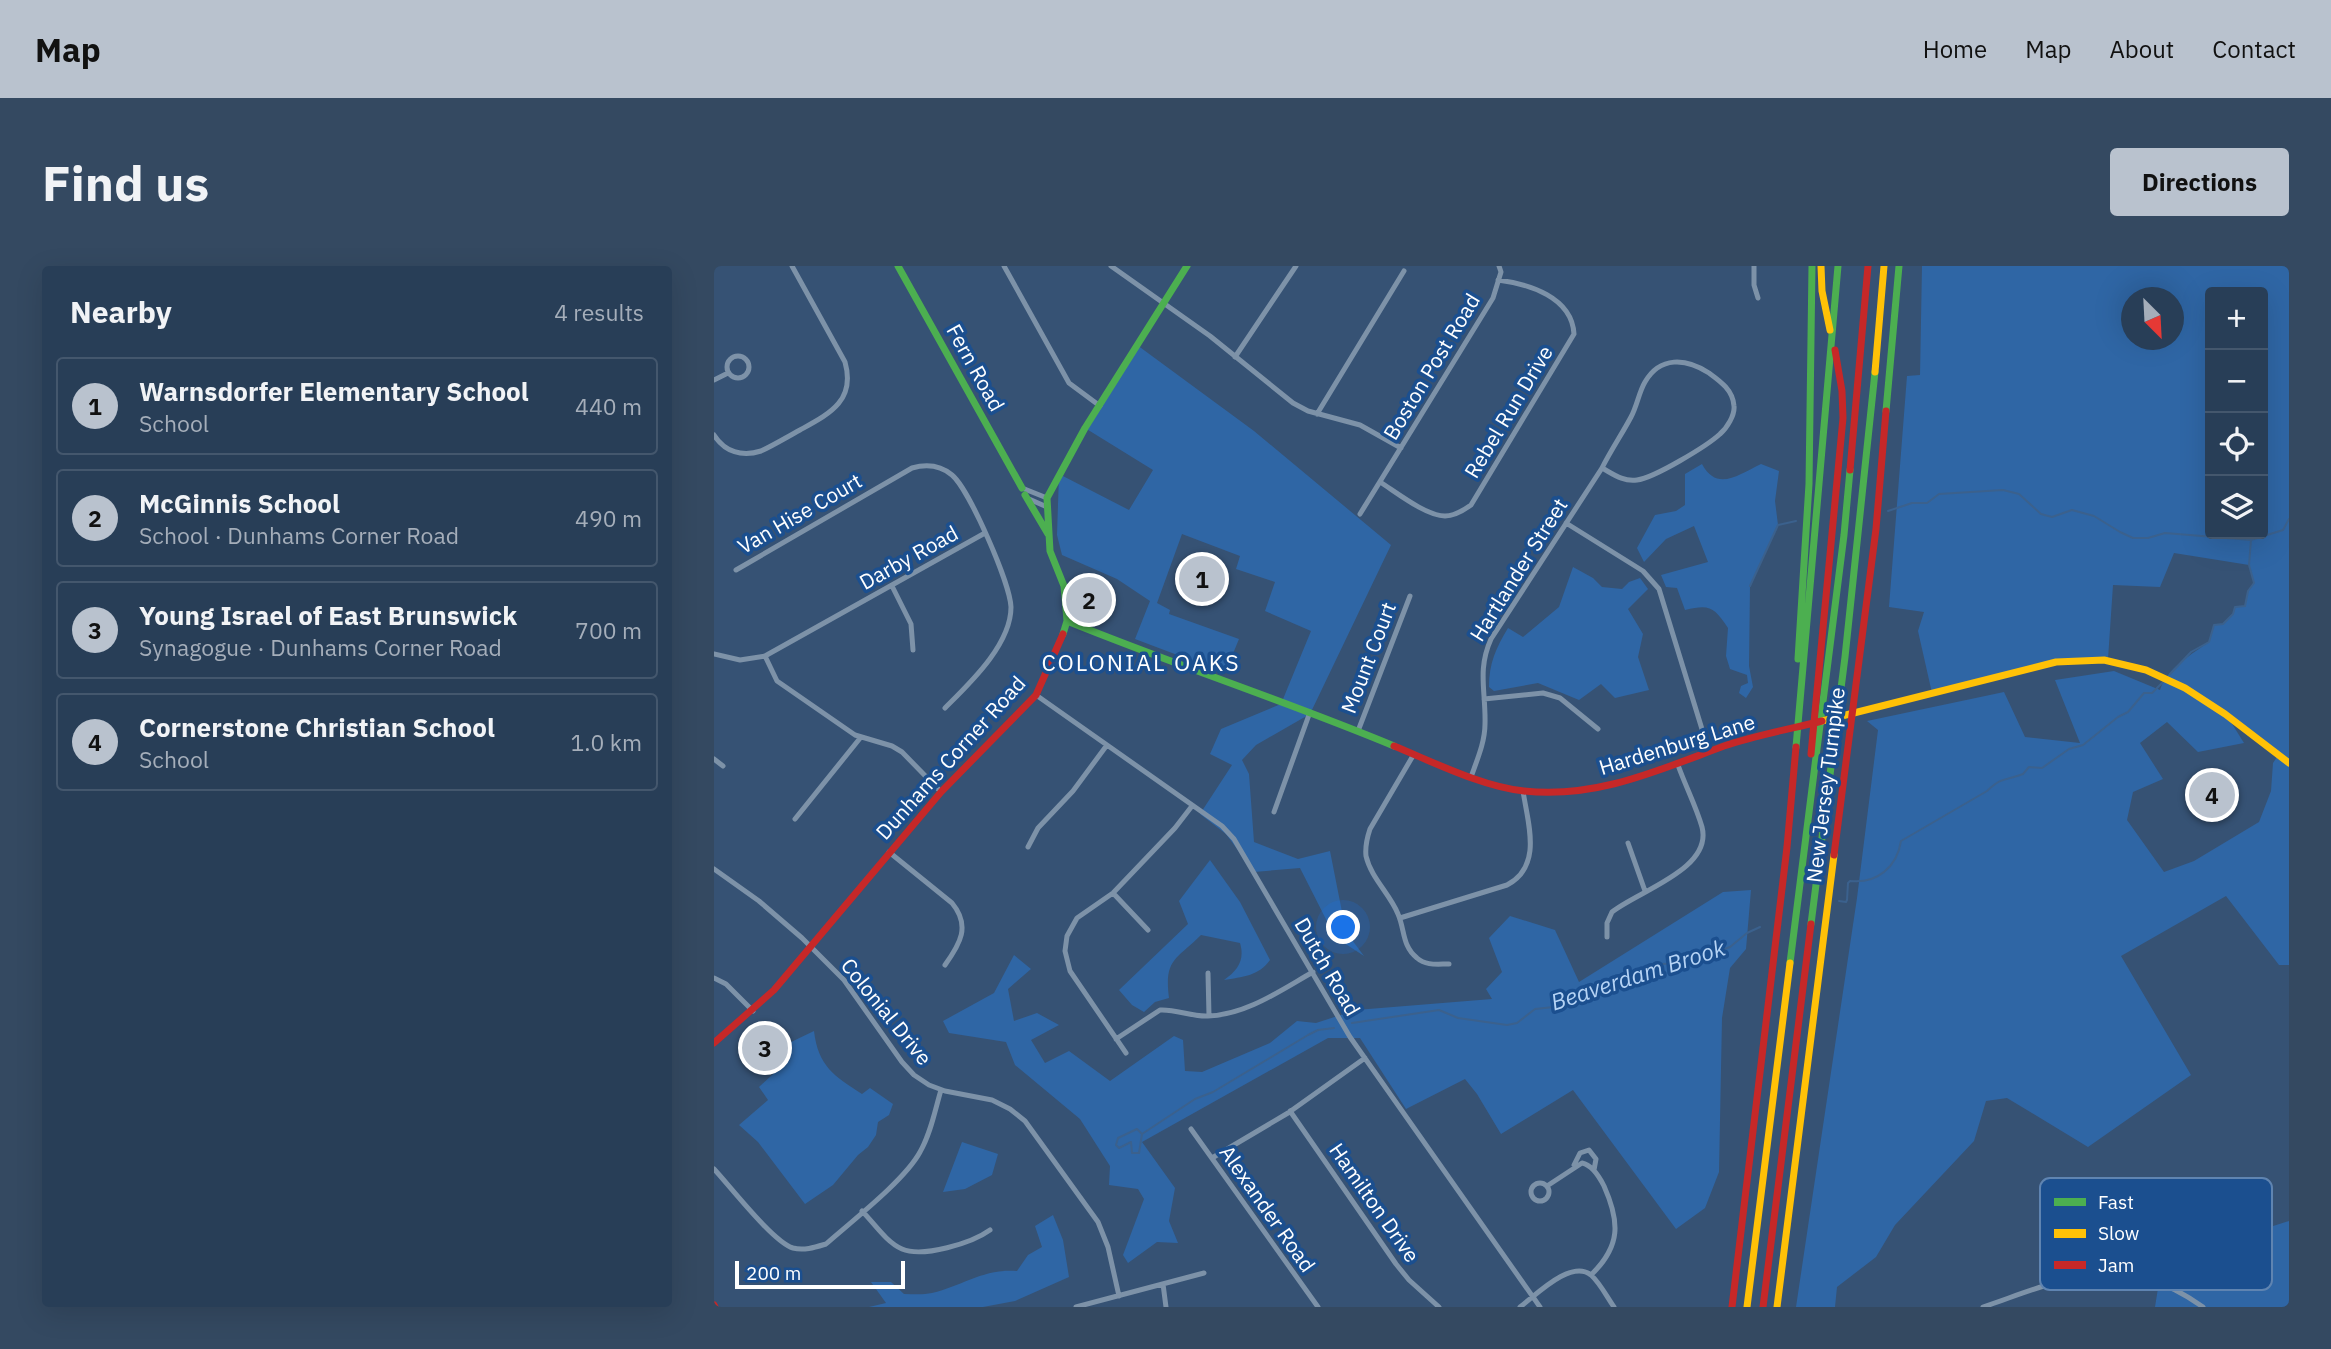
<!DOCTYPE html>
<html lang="en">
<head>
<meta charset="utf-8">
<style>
	:root { --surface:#283e57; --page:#344961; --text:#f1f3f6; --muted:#a5aeba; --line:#44576d; --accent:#b9c2ce }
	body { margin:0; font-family:"IBM Plex Sans",sans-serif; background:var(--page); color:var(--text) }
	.controls { position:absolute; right:21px; top:21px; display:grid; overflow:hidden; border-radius:7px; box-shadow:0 7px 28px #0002 }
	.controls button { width:63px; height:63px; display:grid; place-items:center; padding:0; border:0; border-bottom:2px solid var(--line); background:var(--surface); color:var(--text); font:35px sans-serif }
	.compass { position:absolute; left:1407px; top:21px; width:63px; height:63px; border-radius:50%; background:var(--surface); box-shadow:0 7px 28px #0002; rotate:156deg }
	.scale { position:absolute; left:21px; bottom:18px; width:170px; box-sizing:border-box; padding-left:7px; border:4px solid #fff; border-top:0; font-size:19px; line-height:24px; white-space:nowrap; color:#fff; -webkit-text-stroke:5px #1b4f8f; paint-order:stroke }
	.you { position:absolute; left:630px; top:662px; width:24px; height:24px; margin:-18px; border:5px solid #fff; border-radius:50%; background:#1a73e8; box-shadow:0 0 0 10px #1a73e833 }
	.badge { display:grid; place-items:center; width:46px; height:46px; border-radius:50%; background:var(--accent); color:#111; font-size:23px; font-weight:700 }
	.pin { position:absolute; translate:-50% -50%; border:4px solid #fff; box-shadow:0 2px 7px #0006 }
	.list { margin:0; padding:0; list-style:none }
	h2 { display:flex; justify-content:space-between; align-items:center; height:91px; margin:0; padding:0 28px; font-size:30px }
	h2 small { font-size:23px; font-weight:400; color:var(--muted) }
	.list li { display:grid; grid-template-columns:46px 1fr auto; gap:21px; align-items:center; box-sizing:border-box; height:98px; margin:0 14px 14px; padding:0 14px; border:2px solid var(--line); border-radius:7px }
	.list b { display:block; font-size:26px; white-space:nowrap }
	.list p { margin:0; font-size:23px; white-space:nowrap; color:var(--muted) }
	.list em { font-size:23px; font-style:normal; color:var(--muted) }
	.icon { flex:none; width:38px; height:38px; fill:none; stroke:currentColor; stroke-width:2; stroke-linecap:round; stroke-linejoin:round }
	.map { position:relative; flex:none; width:1575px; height:1041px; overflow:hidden; border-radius:7px }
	header { display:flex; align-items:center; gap:42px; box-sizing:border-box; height:98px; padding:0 35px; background:var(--accent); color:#111 }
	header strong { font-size:33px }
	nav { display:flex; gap:38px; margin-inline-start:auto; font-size:24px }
	.intro { display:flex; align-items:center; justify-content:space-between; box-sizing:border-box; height:168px; padding:0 42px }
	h1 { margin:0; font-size:49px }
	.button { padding:18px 32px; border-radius:7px; background:var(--accent); color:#111; font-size:24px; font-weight:700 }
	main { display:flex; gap:42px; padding:0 42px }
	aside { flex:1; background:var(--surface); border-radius:7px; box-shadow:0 7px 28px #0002 }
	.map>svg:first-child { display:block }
	.green { fill:#2f66a5; fill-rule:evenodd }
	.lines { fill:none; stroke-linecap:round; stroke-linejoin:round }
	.stream { stroke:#3b618d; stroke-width:2 }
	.street { stroke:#7d92a8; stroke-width:5 }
	.fast { stroke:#4caf50; stroke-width:7 }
	.slow { stroke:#ffc107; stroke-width:7 }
	.jam { stroke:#c62828; stroke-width:7 }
	.labels { text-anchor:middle; stroke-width:7; stroke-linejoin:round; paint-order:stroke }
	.street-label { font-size:21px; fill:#fff; stroke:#1b4f8f }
	.neighbourhood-label { font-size:23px; letter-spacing:2px; fill:#fff; stroke:#1b4f8f }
	.water-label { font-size:23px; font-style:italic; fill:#b5d3f5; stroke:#1b4f8f }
	.key { fill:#1b4f8f; stroke:#5f84b1; stroke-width:2 }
	.key-label { font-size:19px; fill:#fff }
</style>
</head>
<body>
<header>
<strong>Map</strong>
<nav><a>Home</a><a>Map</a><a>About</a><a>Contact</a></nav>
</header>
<div class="intro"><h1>Find us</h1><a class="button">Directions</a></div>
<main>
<aside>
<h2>Nearby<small>4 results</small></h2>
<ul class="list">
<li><span class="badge">1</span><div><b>Warnsdorfer Elementary School</b><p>School</p></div><em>440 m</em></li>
<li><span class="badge">2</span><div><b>McGinnis School</b><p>School · Dunhams Corner Road</p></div><em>490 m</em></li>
<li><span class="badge">3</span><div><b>Young Israel of East Brunswick</b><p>Synagogue · Dunhams Corner Road</p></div><em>700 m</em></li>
<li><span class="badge">4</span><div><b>Cornerstone Christian School</b><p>School</p></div><em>1.0 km</em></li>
</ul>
</aside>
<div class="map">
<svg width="1575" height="1041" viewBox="0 0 1575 1041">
	<rect width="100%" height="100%" fill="#365274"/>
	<path class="green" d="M1208,0H1575V699H1565L1512,630L1407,690L1477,809L1374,881L1293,832L1272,835L1260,875L1181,959L1162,991L1123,1021L1121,1041H1082L1143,632L1164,464L1153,455L1290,426L1311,471L1366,477L1341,414L1400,405L1446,424C1453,402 1478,388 1495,376L1500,359L1509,358L1519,348L1521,341L1531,340L1534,325L1540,317L1535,299L1460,287L1446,321L1399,319L1394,393L1360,394L1218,427L1204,365L1210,346L1175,341L1193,110L1206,109ZM1496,26H1549V268H1496ZM1418,32H1460V74H1418ZM1515,453L1563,491L1559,497L1557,525L1545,556L1480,595L1450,606L1413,554L1419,526L1449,513L1426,477L1453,456L1484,486L1530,477Z
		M423,79L540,165L677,279L596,448L542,479L528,494L535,508L540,576L584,593L616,585L632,666L650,690L621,671L586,602L540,606L512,568L486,548L518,499L496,488L507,463L567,438L597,365L551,345L561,316L522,303L526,290L468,268L443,337L456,344L455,348L525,373L511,407L421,373L436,335L403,313L348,289L343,269L345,208L415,244L439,204L371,162Z
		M988,198C1003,226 1024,209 1047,198L1065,205L1061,235L1064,259L1036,320L1035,400L1039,421L1032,432L1025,427L1027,420L1034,417L1033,409L1016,403L1012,390L1014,362C1000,341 996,338 971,344L963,322L952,321L947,309L994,296L980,260L952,273L930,296L923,282L941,249L962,245L971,239V208Z
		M859,301L879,312L888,321L908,323L915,316L926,312L934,323L914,343L929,368L924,391L935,424L901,432L887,418L865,434L824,417L780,425L775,421C775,397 782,382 794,362L809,371L845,341Z
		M496,594L526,636L556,694C545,710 528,711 510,714C524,704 531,694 526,677L487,669C462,694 450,693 455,732L441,736L430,746L418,739L405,724L474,658L465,635Z
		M1037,624L1032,683L1016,702L1008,752L1005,906L991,942L962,963L859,824L787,868L763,828L751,813L692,843L646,772H614L428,876L461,922L455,955L464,977L443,976L414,997L409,989L430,933L424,923L395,919L396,900L366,853L301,799L292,776L235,767L229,755L280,727L300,689L317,703L294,723L300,755L323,747L345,759L317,774L331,797L355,785L396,815L460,770L469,774L471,805L488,806L556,777L583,755L602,757L642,744L778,733L772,723L788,706L775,672L796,650L841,664L865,716L1009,626Z
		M100,765C104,800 120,810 148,828L156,822L179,838L175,849L164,856L162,869L154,881L144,889L119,919L91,938L44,876L25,859L54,834L45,821L72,796L75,777Z
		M248,876L284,888L278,909L251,923L229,926Z
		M339,949L349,974L355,1011L301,1035L269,1041H155L172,1037L157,1016H177L190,1028C199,1028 209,1029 218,1027C248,1020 270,1002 303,1005L314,989L328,981L321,960Z
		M1575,955V1041H1441L1445,1016L1401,1007L1397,985L1462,991Z"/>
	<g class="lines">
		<path class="stream" d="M1174,245L1198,237H1213L1225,228L1289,224L1305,228L1327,248L1338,251L1358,244L1380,250L1406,266L1419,272H1434L1451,267L1537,274
			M1036,320L1064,259L1082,255
			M1456,408L1477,386L1495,376L1500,359L1509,358L1519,348L1521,341L1531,340L1534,325L1540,317L1535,299L1537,274L1569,264L1575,253
			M1125,635L1132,636L1133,634L1134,617L1136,615C1163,618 1183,601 1187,575L1273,525C1289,510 1291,515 1309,508L1315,501L1328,502L1355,483L1369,479L1404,451L1414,446L1430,427H1438L1449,416
			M638,757L725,744L744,752L793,759L803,757L821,743L840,741L861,733L868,727L895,722L903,715L913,714L947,698L971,697L1016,681L1033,667L1046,661
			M423,863L428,868L425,887H418L417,876L405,882L402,879L404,872Z
			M428,868L481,833L499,826L594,769L604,764L620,762"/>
		<path class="street" d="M290,0L355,117L386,140
			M397,0L496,70L579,137L594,145L646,159L687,182
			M1040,0V19L1044,32
			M13 101a11 11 0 1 1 22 0a11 11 0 1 1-22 0Z
			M521,91L582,0
			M0,114L14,107
			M603,148L690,5
			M0,169C11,186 28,191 47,185C60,179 73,171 86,164C115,148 142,135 131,96L78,0
			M666,216C682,226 712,250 731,250C740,250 750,244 757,239L860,68C858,31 815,18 784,14
			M308,222L333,232
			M315,233L333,241
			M646,248L779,32L787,6L785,0
			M852,257L929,305L945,323L995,486
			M22,304L198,202C212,198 226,199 238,209C255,223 296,317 297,341C297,379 255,418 231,442
			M178,320L197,358L199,384
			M0,388L26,394L51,390L271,267
			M51,390L63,415L141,469L178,480L188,486L227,526
			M322,429L508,560L520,573L636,771L826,1041
			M770,433L829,427L846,432L884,463
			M644,465L696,330
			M700,488L656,563C653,572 651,581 652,590C657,612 676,628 684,648C691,664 688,680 703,692C712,700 723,698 735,698
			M0,493L9,500
			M757,511C763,494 771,476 771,458C772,426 763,404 777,373L888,202C897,184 908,168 917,151C923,140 925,126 931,116C946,90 972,92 995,107C1006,115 1019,124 1020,140C1021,149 1013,162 1006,168C993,180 940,212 923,214C909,216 899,208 888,202
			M560,546L596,446
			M81,553L147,471
			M914,577L931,625
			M314,581L324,562L359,525L393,479
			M175,586L238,637C257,660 246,678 231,699
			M0,603L45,635L88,672L130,714L188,796L200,809L215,819L231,825L278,834L296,843L311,855L384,956L394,981L405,1030
			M399,627L434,664
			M686,652L793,619C829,600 814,558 809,525
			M893,671V657L898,646C924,625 999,603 988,561C982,540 971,519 964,499
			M494,707L495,750
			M0,712L12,718L39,745
			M402,773L446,744C462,743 478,751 494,750C532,749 567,724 599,706
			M412,787L356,705L351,685L353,670L363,652L399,627L461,562L478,540
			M576,845L682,998L695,1014L725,1041
			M477,863L604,1041
			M498,892L574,847L651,792
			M860,899L866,887L875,884L882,893L880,904
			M0,903C16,920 59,976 79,982C90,985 102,981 112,978C138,955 191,914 206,886C217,867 221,844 227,824
			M817 926a9 9 0 1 1 18 0a9 9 0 1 1-18 0Z
			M833,920L868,897C878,899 885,910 890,920C906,956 907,980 877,1009
			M148,945C160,957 172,976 188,983C209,992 258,977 276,964
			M449,1018L452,1041
			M362,1041L490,1007
			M806,1041C822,1029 857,993 877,1009C886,1017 893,1031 900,1041
			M1269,1041C1354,1012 1407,983 1489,1041"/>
		<path class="fast" d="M184,0L308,222
			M1172,145L1185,0
			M311,229L334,268
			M353,355C461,399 572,435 680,480
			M349,368L353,355L350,320L336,285L333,232L371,162L473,0
			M1084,393L1095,218L1098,0
			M1082,481L1124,0
			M1097,658L1131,391L1161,106
			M1076,697L1130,269L1136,204"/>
		<path class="slow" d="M1107,0L1108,25L1116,64
			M1161,106L1170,0
			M1108,455L1342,396L1390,394L1432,404L1471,422L1511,448L1575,497
			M1033,1041L1076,697
			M1063,1041L1120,589"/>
		<path class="jam" d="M1136,204L1154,0
			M680,480C719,496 769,521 810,525C882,533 945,504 1010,480C1042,469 1076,463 1108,455
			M1097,488L1129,152L1128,125L1121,84
			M1120,589L1162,263L1172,145
			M0,777L60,724L227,526L322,429L349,368
			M0,1039L1,1041
			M1018,1041L1073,581L1082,481
			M1049,1041L1097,658"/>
	</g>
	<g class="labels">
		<g class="street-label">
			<text transform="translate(718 101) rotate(-59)" y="7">Boston Post Road</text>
			<text transform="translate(261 102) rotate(61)" y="7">Fern Road</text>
			<text transform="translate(795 146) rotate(-59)" y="7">Rebel Run Drive</text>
			<text transform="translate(86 248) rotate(-30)" y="7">Van Hise Court</text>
			<text transform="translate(195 292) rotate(-29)" y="7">Darby Road</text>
			<text transform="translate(805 304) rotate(-58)" y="7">Hartlander Street</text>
			<text transform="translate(655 392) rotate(-69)" y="7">Mount Court</text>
			<text transform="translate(963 479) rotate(-17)" y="7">Hardenburg Lane</text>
			<text transform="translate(237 492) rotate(-48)" y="7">Dunhams Corner Road</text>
			<text transform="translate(1112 519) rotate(-83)" y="7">New Jersey Turnpike</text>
			<text transform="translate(613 701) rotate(60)" y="7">Dutch Road</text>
			<text transform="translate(172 746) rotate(51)" y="7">Colonial Drive</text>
			<text transform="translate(660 937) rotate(55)" y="7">Hamilton Drive</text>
			<text transform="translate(553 943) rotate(55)" y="7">Alexander Road</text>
		</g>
		<g class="neighbourhood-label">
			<text x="427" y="405">COLONIAL OAKS</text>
		</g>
		<g class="water-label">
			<text transform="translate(924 709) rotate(-18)" y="8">Beaverdam Brook</text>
		</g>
	</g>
	<rect x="1326" y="912" width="232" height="112" rx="10" class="key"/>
	<rect x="1340" y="932" width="32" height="8" fill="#4caf50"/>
	<rect x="1340" y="963" width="32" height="9" fill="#ffc107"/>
	<rect x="1340" y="995" width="32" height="8" fill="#c62828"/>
	<g class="key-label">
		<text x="1384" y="943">Fast</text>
		<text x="1384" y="974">Slow</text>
		<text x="1384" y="1006">Jam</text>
	</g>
</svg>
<div class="controls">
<button>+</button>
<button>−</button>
<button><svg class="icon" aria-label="locate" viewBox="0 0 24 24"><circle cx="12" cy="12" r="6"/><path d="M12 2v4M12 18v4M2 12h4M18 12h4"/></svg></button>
<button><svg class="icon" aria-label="layers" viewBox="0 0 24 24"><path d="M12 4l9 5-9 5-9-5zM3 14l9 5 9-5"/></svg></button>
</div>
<svg class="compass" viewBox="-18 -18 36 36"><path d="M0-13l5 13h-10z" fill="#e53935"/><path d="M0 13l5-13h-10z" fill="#a5aeba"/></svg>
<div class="scale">200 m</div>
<div class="you"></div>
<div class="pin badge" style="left:488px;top:313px">1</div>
<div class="pin badge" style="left:375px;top:334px">2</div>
<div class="pin badge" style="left:51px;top:782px">3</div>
<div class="pin badge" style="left:1498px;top:529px">4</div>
</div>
</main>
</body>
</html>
